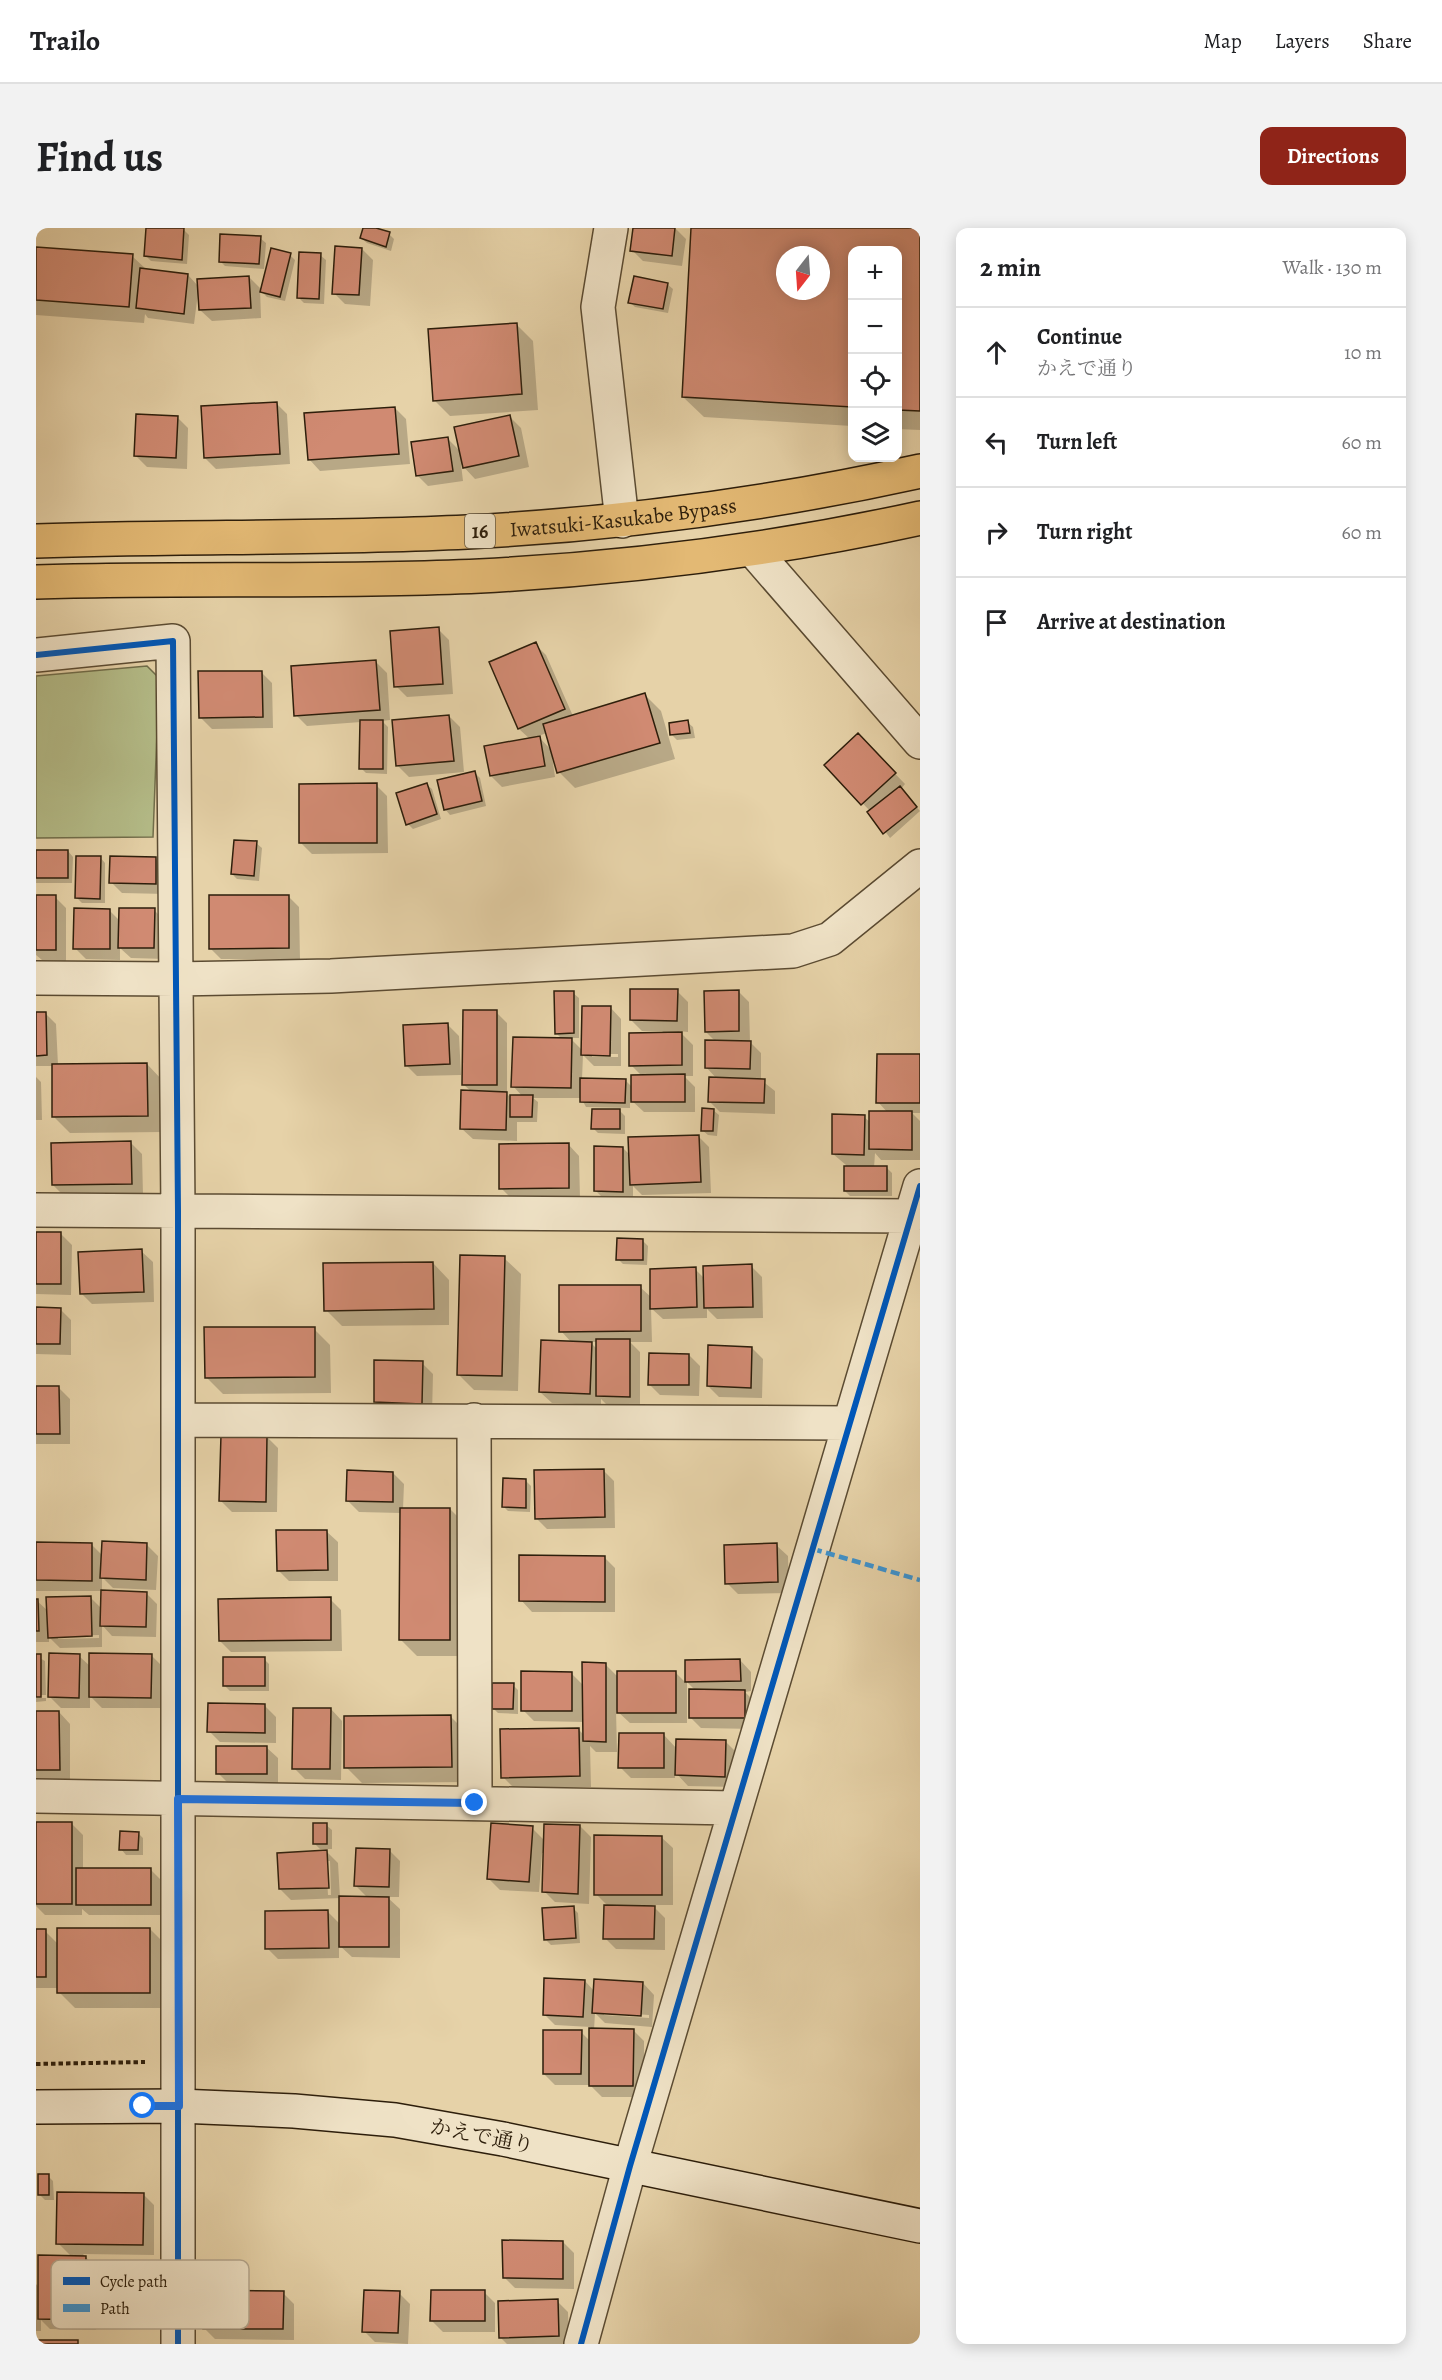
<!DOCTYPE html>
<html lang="en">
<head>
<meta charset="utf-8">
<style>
	:root { --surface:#fff; --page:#f2f2f2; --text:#202124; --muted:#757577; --line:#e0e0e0; --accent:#8f2418 }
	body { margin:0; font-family:Alegreya,"Noto Serif JP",serif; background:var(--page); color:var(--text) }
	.controls { position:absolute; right:18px; top:18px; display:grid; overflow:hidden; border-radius:12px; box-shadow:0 3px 15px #0003 }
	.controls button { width:54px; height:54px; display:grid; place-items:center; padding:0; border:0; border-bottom:2px solid var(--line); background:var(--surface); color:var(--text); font:30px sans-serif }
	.compass { position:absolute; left:740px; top:18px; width:54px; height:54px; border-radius:50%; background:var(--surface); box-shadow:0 3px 15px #0003; rotate:197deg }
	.stop { position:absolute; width:18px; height:18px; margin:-14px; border:4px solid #1a73e8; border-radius:50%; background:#fff }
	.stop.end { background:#1a73e8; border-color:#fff; box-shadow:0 2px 6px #0008 }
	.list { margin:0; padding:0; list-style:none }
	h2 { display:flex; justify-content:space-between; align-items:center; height:78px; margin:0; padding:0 24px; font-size:26px }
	h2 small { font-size:20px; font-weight:400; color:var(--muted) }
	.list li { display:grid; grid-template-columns:39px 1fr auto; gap:18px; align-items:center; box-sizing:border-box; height:90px; padding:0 24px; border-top:2px solid var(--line) }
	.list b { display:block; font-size:22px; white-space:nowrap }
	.list p { margin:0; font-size:20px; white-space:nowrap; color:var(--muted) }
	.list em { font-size:20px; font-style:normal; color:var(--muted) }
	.icon { flex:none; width:33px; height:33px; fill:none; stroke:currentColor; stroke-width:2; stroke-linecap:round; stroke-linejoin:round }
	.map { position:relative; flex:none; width:884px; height:2116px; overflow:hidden; border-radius:12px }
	header { display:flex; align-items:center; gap:36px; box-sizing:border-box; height:84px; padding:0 30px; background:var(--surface); border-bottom:2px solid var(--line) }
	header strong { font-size:28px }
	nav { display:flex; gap:33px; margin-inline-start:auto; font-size:21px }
	.intro { display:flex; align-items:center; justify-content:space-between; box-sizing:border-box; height:144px; padding:0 36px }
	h1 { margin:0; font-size:42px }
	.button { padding:15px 27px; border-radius:12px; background:var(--accent); color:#fff; font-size:21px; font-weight:700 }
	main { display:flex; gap:36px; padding:0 36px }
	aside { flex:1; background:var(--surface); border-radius:12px; box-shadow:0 3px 15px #0003 }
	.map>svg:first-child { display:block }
	.green { fill:#b4bc88; stroke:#706d4a; stroke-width:1.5 }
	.shadow { fill:#0003; fill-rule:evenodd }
	.building { fill:#d08a72; stroke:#2d1e0b; stroke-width:1.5; fill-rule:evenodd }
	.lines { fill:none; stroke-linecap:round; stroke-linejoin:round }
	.street-casing { stroke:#5b4b32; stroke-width:36 }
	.secondary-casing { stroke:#2d1e0b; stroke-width:36 }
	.highway-casing { stroke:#2d1e0b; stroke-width:36 }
	.path { stroke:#2d1e0b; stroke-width:4; stroke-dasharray:4.5 3; stroke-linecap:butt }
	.street { stroke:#efe2c6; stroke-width:33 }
	.secondary { stroke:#efe2c6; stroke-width:33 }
	.highway { stroke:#e3b974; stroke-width:33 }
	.quiet { stroke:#3c94d2; stroke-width:4.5; stroke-dasharray:9 4.5; stroke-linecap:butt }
	.cycleway-casing { stroke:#efe2c6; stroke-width:10 }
	.cycleway { stroke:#0057b8; stroke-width:6 }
	.route { stroke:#1a73e8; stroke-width:8 }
	.labels { text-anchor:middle; stroke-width:6; stroke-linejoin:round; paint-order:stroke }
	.shield { fill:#efe2c6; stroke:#675943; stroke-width:1.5 }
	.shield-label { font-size:20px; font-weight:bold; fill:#2d1e0b }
	.street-label { font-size:21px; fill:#2d1e0b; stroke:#efe2c6 }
	.key { fill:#efe2c6; stroke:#b5a78e; stroke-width:1.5 }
	.key-label { font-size:16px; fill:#2d1e0b }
</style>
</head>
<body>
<header>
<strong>Trailo</strong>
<nav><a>Map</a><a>Layers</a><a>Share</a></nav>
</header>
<div class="intro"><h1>Find us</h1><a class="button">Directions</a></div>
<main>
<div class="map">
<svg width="884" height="2116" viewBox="0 0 884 2116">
	<rect width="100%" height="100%" fill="#e6d2a8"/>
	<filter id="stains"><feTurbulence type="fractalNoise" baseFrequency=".00333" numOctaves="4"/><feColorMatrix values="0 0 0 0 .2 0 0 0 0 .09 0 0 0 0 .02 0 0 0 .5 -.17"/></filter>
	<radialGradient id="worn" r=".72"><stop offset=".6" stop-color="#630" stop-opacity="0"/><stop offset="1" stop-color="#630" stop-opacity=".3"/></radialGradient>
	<path class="green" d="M111,438L123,450L117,609L0,610V448Z"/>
	<path class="shadow" d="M112,0L148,2L153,7L151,36L115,33L110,28Z
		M329,0L353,6L358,11L355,23L331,15L325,10Z
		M598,0H639L650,11L646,38L607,33L596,22Z
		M657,0L884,1V202L862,201V22H816V198L668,189L647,169ZM749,27H785V63H749Z
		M224,10L230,15L228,41L189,38L184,33Z
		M0,21L96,28L111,42L152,47L163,59L213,49L224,60L225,90L176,93L164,82L162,65L158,96L112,90L109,86L108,95L0,87Z
		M326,21L337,32L334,78L309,76L298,65Z
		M254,27L259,32L249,73L231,69L226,64Z
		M284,27L290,32L288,76L268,75L263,70Z
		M631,56L637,61L632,85L599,79L594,74Z
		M481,97L497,113L502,182L414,188L398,172Z
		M240,175L251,186L254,236L180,241L169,230Z
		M359,180L370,191L374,236L284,243L273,231Z
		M141,189L152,200L151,241L111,239L100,228Z
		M474,189L485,200L493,239L439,251L425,236L427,253L392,258L381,247L412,211L425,224Z
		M402,401L413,412L417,466L371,469L360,458Z
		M499,416L510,427L537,488L609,467L625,483L639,531L539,560L523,544L518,528H516L519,549L466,559L455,548L494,511L483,501L455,435ZM511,505L516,523L502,508Z
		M340,434L351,445L354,492L346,493L352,499L351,546L330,545L325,540V494L271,498L260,487Z
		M225,444L236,455L237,500L176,501L164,489Z
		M413,488L424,499L428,544L373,549L362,538Z
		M651,494L657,499L659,510L641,512L636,507Z
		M822,507L869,556L865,561L884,583L854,610L834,583L790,537Z
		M439,545L444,550L450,578L414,587L409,581Z
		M390,556L396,561L405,591L377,601L372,596Z
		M340,557L351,568L352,625L276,626L265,615Z
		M220,615L226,620L223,653L201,651L196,646Z
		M0,623H32L37,629L36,655H0Z
		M64,629L69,635V675H46L41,670Z
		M120,631L131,642L130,666L86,665L75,654Z
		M252,668L263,679L264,731H185L174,720Z
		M0,669H19L30,680V733L6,732L0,727Z
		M73,682L84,693L118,682L129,693V731L95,730L84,720V732L50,731L39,720Z
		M641,763L652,774V804L643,803L657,817V848H648L659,859V884H608L594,871V880L550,879L545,870H497L502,874L501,894H481V913L437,911L425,900L436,864L428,857L460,784L471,795V866L476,871L487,869L477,858L527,812L520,805L537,765L543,770V810H534L547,823L574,779L585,791V838H558L547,827L546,851L589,852L597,860L606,848L595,837L627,803H606L595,792ZM556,826H582V829H556Z
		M702,763L713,774L714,814L725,825V852L739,863V886L684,884L673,873L681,851L670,839L680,814L670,804Z
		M9,785L20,796L22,837L111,836L127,853V904L34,905L18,889L17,838H0V786Z
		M412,797L423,808L425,847L381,848L370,837Z
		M884,828V885H876L884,893V932H845L839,925L838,940H851L856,945V968H814L809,963L810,937L797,926L828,889L835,895L852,885L842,874Z
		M0,849L5,854L6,892H0Z
		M677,882L683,887L681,908L672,907L666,902Z
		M584,883L589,888V906L562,905L557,900Z
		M662,908L673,919L675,965L606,967L597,958V974L570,973L559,962L587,920L594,927Z
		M95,915L106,926L107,967L28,968L17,957Z
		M532,916L543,928L544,971H476L465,960Z
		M0,1005L25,1006L36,1017L35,1067L0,1066Z
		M607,1013L612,1018L611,1037L587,1036L582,1031Z
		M105,1023L117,1034L118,1074L56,1076L45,1065Z
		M468,1030L485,1046L482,1163L438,1162L422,1146Z
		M397,1035L413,1052V1097L306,1098L290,1082Z
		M715,1038L726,1049L727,1090L681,1091L671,1081V1090L627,1091L615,1080L616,1114H594L604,1124V1179H573L565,1171V1177L516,1175L504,1164L536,1115L525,1103L604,1059L616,1070L659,1041L669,1051ZM554,1114H562V1122Z
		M0,1081H24L35,1092V1127L0,1126Z
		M278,1101L294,1117L295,1165L187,1166L170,1149Z
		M716,1120L727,1131L726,1170L683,1169L672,1158Z
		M653,1127L664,1138L663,1168L624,1167L613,1156Z
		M386,1135L397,1146L396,1186L350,1185L339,1173Z
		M0,1160H23L34,1171V1216H0Z
		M231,1209L242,1220L241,1284H196L185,1273Z
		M567,1242L578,1253L579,1300L511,1301L500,1290Z
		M357,1245L368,1256L367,1281H414L430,1297V1428H381L365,1412V1285L323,1284L312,1273Z
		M490,1253L495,1258L494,1284L472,1283L467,1278Z
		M290,1303L302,1314V1353H253L242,1342Z
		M0,1316H55L67,1328L111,1317L122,1328L120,1362L77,1360L66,1349V1363H0Z
		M740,1317L752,1328L753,1365L702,1366L691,1355Z
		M568,1329L579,1340V1384H496L485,1372Z
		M110,1365L121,1376L120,1409L76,1408L66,1397V1419L24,1420L13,1409V1414H0V1372L12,1383L54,1369L66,1381ZM63,1407V1410L22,1411V1408Z
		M294,1371L305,1382L306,1423L195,1424L184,1413Z
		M115,1427L126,1438V1480H66L54,1468V1480H25L14,1469L43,1428L55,1439Z
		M0,1428L9,1433L10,1467H0Z
		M228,1431L233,1436V1463H194L189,1458Z
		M704,1432L715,1444V1463L709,1464L719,1474V1501L665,1500L654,1489L660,1463L651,1454V1495H594L580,1482L581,1524H560L554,1518L555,1559L478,1560L467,1549L543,1502L549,1508V1494L498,1493L487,1482L535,1445L548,1458L569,1436L583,1450L640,1445L650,1455V1433Z
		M477,1457L482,1462V1486L462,1485L457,1480Z
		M0,1470H10V1473L0,1474Z
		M229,1478L240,1489V1515L184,1514L173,1503Z
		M295,1481L306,1493L305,1552L269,1551L258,1540Z
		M0,1484H23L34,1496V1552H0Z
		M415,1489L431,1505L432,1554L326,1555L310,1539Z
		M628,1507L641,1521L690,1514L701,1525L699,1559L652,1558L639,1544V1550H595L584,1539Z
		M230,1519L242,1530V1556H193L182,1545Z
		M0,1596H36L47,1607V1642H115L126,1653V1687H53L46,1681V1687H9L0,1678Z
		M290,1597L296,1602V1621H284L279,1616Z
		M544,1598L555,1609L553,1676L519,1674L508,1663L509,1625H506L503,1664L464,1662L453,1651L496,1600L509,1613Z
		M102,1605L107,1610V1627H90L85,1621Z
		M625,1609L637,1620V1677H616L629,1690V1722L580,1721L569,1710L573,1679L560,1666Z
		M353,1622L364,1633L363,1669H351L364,1681V1730L316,1729L303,1717V1730L242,1731L231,1720L292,1684L305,1697V1670L255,1672L244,1661L291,1624L302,1635L304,1670H332L320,1658ZM290,1633H294L295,1667H292Z
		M537,1680L542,1685L544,1715L515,1717L509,1711Z
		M114,1701L130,1717V1780H39L23,1764V1760H0V1703H9L22,1716Z
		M549,1753L559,1764L607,1755L618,1767L616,1799L569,1795L559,1785L558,1802H597L608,1813V1869H566L554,1857H519L508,1846L545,1804L555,1814V1799L519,1797L508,1786ZM568,1784L613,1787V1790L568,1787Z
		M12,1948L17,1953L18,1972H9L3,1966Z
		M107,1966L118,1977V2027L47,2026L60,2040V2102L14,2101L5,2092V2103H0V2056L3,2060L36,2029L22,2015Z
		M527,2014L538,2025V2061L479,2060L468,2049Z
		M448,2064L459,2075V2104H407L396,2093Z
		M247,2065L258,2076V2112L179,2111L168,2100Z
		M363,2065L374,2076L372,2116L339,2114L328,2103Z
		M521,2073L532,2084L533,2116H471L465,2110Z"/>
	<path class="building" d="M110,0H148L146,32L108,28Z
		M327,0H340L354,4L350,19L324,10Z
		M597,0H639L636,28L594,23Z
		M655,0H884V183L862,182V22H816V179L646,169ZM749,27H785V63H749Z
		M184,6L225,8L223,36L183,34Z
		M299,18L326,20L323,67L296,66Z
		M0,19L97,26L93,79L0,72Z
		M235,20L255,25L244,69L224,64Z
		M263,24L285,25L283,71L261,70Z
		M104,40L152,46L148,86L100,80Z
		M213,48L215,80L163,82L161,51Z
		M598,48L632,55L627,81L592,75Z
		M481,95L486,166L397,173L392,101Z
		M241,174L244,226L168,230L165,178Z
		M359,179L363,226L272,232L268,185Z
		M100,186L142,188L140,230L98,228Z
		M474,187L483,228L427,240L418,199Z
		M412,209L417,243L380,248L375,214Z
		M403,399L407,456L358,459L354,403Z
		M500,414L529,481L482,501L453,434Z
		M340,432L344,482L258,488L255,438Z
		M162,443H226L227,489L163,490Z
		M609,465L624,515L521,545L507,496Z
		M413,487L418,533L360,538L356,492Z
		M324,492H347V541H323Z
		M652,492L654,505L634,507L633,495Z
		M822,505L860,545L825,577L788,537Z
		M504,508L509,538L454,548L448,518Z
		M439,543L446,573L408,582L401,552Z
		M341,555V615H263V556Z
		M391,555L401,586L370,597L360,565Z
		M864,558L881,579L847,606L831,584Z
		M198,612L221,613L218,648L195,646Z
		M0,622H32V650H0Z
		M40,628H65L64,671L39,670Z
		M74,628L120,629V656L73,655Z
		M0,667H20V722H0Z
		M173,667H253V720L173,721Z
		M38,680L74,681V721H37Z
		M83,680H119L118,720H82Z
		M594,761H642L641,793L594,792Z
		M703,762V803L669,804L668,763Z
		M518,763H538V805L519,806Z
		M546,778H575L574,828L545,827Z
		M427,782H461V857H426Z
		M0,784H10L11,827L0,828Z
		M412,795L414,836L369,838L367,797Z
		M646,804V837L593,838V805Z
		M477,809L536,810L535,860L475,859Z
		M669,812L715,813L714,841L669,840Z
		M841,826H884V875H840Z
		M111,835L112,888L16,889V836Z
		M649,846V874H595V847Z
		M673,849L729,851L728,875L672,874Z
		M544,850L590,851L589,875L544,874Z
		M425,862L471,864L470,902L424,901Z
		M474,867H497L496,889H474Z
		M666,880L678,881L677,903H665Z
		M556,881H584V901H555Z
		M833,883H876V922L833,921Z
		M796,886L829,887L828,927L796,926Z
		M663,907L665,954L594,957L592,909Z
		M95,913L96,956L16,957L15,915Z
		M533,915V960L463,961V916Z
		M558,918L587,919V964L558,963Z
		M808,938H851V963H808Z
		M0,1004H25V1056H0Z
		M581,1010L607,1011V1032H580Z
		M106,1021L108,1064L44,1066L42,1024Z
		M424,1027L469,1028L466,1148L421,1147Z
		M397,1034L398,1081L288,1083L287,1035Z
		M716,1036L717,1079L668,1080L667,1038Z
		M660,1039L661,1079L614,1081V1041Z
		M523,1057H605V1103L523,1104Z
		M0,1079L25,1080L24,1116H0Z
		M168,1099H279V1149L169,1150Z
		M560,1111H594V1169L560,1168Z
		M505,1112L556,1114L554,1166L503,1164Z
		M672,1117L716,1119L715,1160L671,1158Z
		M613,1125L653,1126V1157H612Z
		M338,1132L387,1133L386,1176L338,1174Z
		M0,1158H23L24,1206H0Z
		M185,1207L231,1208L230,1274L183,1273Z
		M568,1241L569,1289L499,1291L498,1242Z
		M311,1242L357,1244V1274L310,1273Z
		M467,1250L490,1251V1280L466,1279Z
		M364,1280H414V1412H363Z
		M240,1302H291L292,1342L241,1343Z
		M66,1313L111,1315L110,1352L64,1350Z
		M0,1314L56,1315V1353L0,1352Z
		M741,1315L742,1354L689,1356L688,1317Z
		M483,1327L569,1328V1374L483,1373Z
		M65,1362L111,1364L110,1399L64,1398Z
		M55,1368L56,1408L12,1410L10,1369Z
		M295,1369V1412L183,1413L182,1371Z
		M0,1371H2L3,1403H0Z
		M13,1425L44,1426L43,1470L12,1469Z
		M53,1425L116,1426L115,1470L53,1469Z
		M0,1426H5V1469H0Z
		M187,1429H229V1458H187Z
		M704,1431L705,1453L649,1454V1432Z
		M546,1434L570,1435V1514L547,1513Z
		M485,1443L536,1444V1483H485Z
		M581,1443H640V1485H581Z
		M456,1455H478L477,1481H456Z
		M653,1461L709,1462V1490H653Z
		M172,1475L229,1476V1505L171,1504Z
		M257,1480H295L294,1541H256Z
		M0,1483H23L24,1542H0Z
		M415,1487L416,1539L308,1540V1488Z
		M543,1500L544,1548L465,1550L464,1501Z
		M583,1505H628V1540H582Z
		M640,1511L690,1512L689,1549L639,1547Z
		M180,1518H231V1546H180Z
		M0,1594H36V1676H0Z
		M277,1595H291V1616H277Z
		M455,1595L497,1598L493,1654L451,1651Z
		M508,1596L544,1597L542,1666L506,1664Z
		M84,1603L103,1604L102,1622H83Z
		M558,1607L626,1608V1667H558Z
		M320,1620L354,1621L353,1659L318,1658Z
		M291,1622L293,1660L243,1661L241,1625Z
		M40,1640H115V1677H40Z
		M303,1668L353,1669V1719H303Z
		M568,1677L619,1678L618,1711H567Z
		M538,1678L540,1710L508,1712L506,1680Z
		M292,1682L293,1720L229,1721V1683Z
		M21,1700H114V1765H21Z
		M0,1701H10V1749H0Z
		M508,1750L549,1752L547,1789L507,1787Z
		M558,1751L607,1754L605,1788L556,1785Z
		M553,1800L598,1801L597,1858H553Z
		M507,1802H546L545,1846H507Z
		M2,1946H13V1967H2Z
		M21,1964L108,1965L107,2017L20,2016Z
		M466,2012L527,2013V2051L467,2050Z
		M2,2027L50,2028L49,2092L2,2091Z
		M167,2062L248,2063L247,2101H167Z
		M328,2062L364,2063L362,2105L326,2104Z
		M395,2062H449V2093H394Z
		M522,2071L523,2108L463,2110L462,2073Z
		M0,2112H42V2116H0Z"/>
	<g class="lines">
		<g class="street-casing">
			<path id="street" d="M575,0L562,79L586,293
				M718,323L884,514
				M0,427L137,413L142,983V2116
				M0,750L139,751L295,748L757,723L794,711L884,638
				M0,982L875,988
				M142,1192L813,1195
				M438,1192L439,1575
				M0,1568L699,1580
				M545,2116L594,1938L884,958"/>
		</g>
		<g class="secondary-casing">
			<path id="secondary" d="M0,1879L143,1878L258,1883L359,1892L467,1911L884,1998"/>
		</g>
		<g class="highway-casing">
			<g id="highway">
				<path id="s1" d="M0,313C143,308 287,311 431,304C583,296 735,276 884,243"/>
				<path d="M0,354C148,349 297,355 444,348C593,340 739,322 884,290"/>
			</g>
		</g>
		<path class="path" d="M0,1836L109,1834"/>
		<use href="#street" class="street"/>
		<use href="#secondary" class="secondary"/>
		<use href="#highway" class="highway"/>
		<path class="quiet" d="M777,1321L884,1352"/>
		<g class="cycleway-casing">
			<path id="cycleway" d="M0,427L137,413L142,983V2116
				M545,2116L594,1938L884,958"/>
		</g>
		<use href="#cycleway" class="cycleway"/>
	</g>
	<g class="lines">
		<path class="route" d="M107,1878H143L142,1571L439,1575"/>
	</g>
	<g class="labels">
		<rect class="shield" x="429" y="286" width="30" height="34" rx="4.5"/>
		<g class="shield-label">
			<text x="444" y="310">16</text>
		</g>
		<g class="street-label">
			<text dy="7" stroke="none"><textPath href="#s1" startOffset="588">Iwatsuki-Kasukabe Bypass</textPath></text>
			<text transform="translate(446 1908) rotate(11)" y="7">かえで通り</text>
		</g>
	</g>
	<rect x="15" y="2032" width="198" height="69" rx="9" class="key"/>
	<rect x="27" y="2049" width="27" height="8" fill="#0057b8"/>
	<rect x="27" y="2076" width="27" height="8" fill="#3c94d2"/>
	<g class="key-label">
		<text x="64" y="2059">Cycle path</text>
		<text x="64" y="2086">Path</text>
	</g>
	<rect width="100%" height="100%" filter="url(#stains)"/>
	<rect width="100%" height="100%" fill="url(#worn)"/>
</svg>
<div class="controls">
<button>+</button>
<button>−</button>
<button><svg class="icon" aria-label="locate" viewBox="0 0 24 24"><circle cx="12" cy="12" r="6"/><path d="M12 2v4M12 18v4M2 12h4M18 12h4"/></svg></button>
<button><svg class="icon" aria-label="layers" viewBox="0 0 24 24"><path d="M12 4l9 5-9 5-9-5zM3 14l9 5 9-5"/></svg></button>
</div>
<svg class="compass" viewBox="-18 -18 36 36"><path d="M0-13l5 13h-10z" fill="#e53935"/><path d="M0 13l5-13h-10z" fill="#757577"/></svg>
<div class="stop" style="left:107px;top:1878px"></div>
<div class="stop end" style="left:439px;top:1575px"></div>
</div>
<aside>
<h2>2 min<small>Walk · 130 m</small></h2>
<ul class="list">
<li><svg class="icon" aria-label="ahead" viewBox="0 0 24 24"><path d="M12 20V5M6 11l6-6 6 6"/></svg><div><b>Continue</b><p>かえで通り</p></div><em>10 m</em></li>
<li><svg class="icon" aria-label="left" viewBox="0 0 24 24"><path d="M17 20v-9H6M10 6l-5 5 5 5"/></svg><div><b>Turn left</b></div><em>60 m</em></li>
<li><svg class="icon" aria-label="right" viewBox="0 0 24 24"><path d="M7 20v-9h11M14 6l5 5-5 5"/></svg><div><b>Turn right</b></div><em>60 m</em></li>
<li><svg class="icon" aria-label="arrive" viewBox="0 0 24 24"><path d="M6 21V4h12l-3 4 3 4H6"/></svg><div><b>Arrive at destination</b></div></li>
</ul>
</aside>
</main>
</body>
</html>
